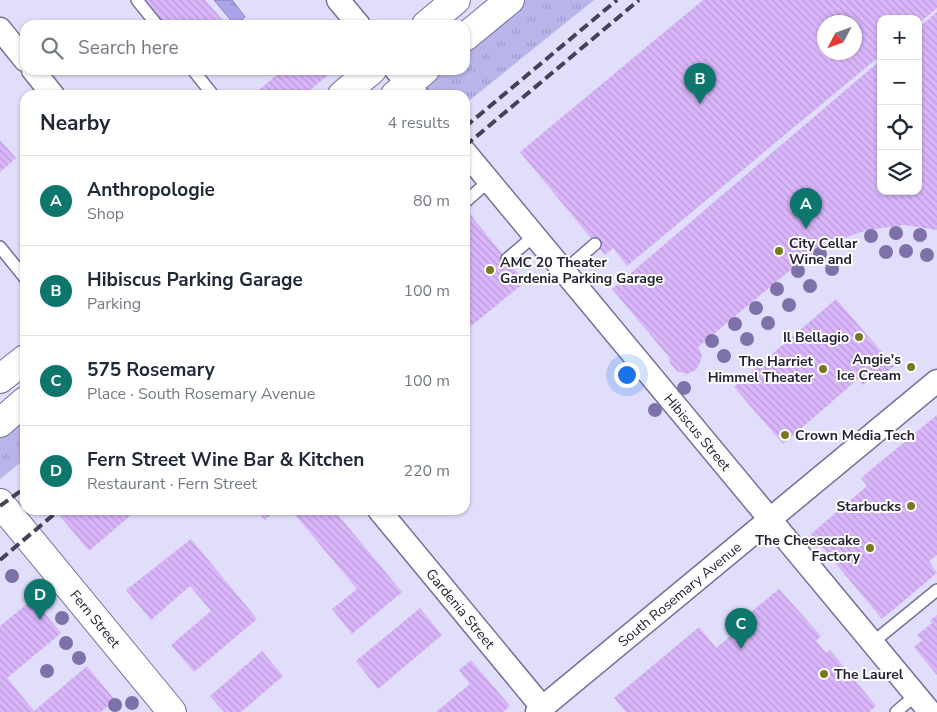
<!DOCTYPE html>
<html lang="en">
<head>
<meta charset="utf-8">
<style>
	:root { --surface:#fff; --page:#f6f6f7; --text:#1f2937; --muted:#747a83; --line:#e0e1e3; --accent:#0f766e }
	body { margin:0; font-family:"Nunito Sans",sans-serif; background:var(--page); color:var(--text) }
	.controls { position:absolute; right:15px; top:15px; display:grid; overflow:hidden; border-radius:10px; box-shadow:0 1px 4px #0004 }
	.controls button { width:45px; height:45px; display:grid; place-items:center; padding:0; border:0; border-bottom:1px solid var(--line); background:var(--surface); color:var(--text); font:25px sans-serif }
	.compass { position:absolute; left:817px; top:15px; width:45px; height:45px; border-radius:50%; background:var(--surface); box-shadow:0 1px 4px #0004; rotate:229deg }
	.you { position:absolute; left:626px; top:374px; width:18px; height:18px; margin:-12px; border:4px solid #fff; border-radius:50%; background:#1a73e8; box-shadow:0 0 0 8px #1a73e833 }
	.badge { display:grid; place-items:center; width:32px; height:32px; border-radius:50%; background:var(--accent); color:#fff; font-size:16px; font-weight:700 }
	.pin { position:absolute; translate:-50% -41px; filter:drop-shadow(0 1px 2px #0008) }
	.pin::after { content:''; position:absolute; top:26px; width:18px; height:15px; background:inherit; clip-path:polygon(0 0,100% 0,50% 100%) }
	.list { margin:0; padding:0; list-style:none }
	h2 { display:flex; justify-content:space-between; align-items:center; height:65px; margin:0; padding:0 20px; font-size:21px }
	h2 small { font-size:16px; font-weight:400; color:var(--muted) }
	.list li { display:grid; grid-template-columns:32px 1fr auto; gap:15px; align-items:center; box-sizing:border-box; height:90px; padding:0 20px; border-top:1px solid var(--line) }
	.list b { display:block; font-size:19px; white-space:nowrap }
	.list p { margin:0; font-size:16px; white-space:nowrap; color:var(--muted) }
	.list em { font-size:16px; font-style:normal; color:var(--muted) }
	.icon { flex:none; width:28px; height:28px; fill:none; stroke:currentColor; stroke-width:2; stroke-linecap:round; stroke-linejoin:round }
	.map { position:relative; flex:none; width:937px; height:712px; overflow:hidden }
	.search { position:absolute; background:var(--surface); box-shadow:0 1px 4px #0004; left:20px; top:20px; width:450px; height:55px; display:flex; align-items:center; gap:12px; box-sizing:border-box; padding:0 18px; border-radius:15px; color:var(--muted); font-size:19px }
	.panel { position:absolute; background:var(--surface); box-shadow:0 1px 4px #0004; left:20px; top:90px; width:450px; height:425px; border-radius:15px }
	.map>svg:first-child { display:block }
	.park { fill:url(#park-tufts) }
	.water { fill:url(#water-ripples); stroke:#837db4 }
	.building { fill:url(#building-back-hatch); fill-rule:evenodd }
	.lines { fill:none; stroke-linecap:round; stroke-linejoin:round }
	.lane-casing { stroke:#73709a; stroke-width:14 }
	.street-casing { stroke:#73709a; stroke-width:25 }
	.secondary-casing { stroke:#73709a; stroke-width:30 }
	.primary-casing { stroke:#73709a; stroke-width:30 }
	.lane { stroke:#fff; stroke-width:11 }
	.street { stroke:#fff; stroke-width:22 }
	.secondary { stroke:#fff; stroke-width:28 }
	.primary { stroke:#fff; stroke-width:28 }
	.rail { stroke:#434155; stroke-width:4; stroke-dasharray:10 5; stroke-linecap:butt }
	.tree { fill:#7e70a9 }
	.poi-dot { fill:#79781e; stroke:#fff; stroke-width:2 }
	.labels { text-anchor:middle; stroke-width:4; stroke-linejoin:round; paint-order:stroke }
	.poi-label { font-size:14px; font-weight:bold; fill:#252335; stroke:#fff; text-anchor:end }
	.street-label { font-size:14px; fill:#252335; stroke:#fff }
</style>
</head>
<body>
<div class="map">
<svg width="937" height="712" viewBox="0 0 937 712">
	<defs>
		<pattern id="park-tufts" width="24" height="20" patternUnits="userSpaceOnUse" patternTransform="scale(1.25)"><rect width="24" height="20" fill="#b9b5eb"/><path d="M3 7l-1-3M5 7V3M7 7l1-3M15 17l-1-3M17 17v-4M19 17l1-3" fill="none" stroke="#9f9bca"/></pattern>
		<pattern id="water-ripples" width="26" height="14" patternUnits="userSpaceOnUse" patternTransform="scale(1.25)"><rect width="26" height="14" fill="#aba4eb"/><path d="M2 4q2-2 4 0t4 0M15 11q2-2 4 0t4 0" fill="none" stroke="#8b85bf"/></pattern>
		<pattern id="building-back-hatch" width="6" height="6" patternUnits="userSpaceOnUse" patternTransform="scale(1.25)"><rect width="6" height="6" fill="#d9b5fa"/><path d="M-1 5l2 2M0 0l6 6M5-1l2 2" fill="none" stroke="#ba9bd7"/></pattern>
	</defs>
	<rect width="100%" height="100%" fill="#e0defb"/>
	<path class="park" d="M520,0H594L465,104V95H406L436,70H465V46Z
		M25,413V459L0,479V434Z"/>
	<path class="water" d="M214,0H232L245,17L235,25Z"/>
	<path class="building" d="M141,0H205L227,25H162Z
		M703,0H937V8L918,24V19H881V55L627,266L613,248L605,255L520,152ZM824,22H854V52H824Z
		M937,12V230L904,225L867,230L830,243L812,252L698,347L702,355L701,360L696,370L687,374L677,371L670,363L669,357L612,289L881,60V191H918V28Z
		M279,70H334L304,95H253L280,72Z
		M0,140L16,158L0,172Z
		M465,208L525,282L465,331Z
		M836,299L894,366L881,377L877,372L863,385L858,379L783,444L734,387Z
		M937,415V555L929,561L937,573L882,619L811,534L867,486L861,478Z
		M67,510H137L89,551L60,516Z
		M256,510H276L265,520Z
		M291,510H334L402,592L352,634L332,609L357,589Z
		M191,539L257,619L194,672L171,645L211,611L190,586L151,620L126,590Z
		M779,589L821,636L816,641L826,653L830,650L876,706L869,712H626L614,698L699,627L716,648L748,621L745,617Z
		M33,599L61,633L7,678L34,711L87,666L115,700L101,712H0V626Z
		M420,608L442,635L378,689L356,661Z
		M937,615V675L914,647L922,640L917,635L932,623L930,620Z
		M262,651L283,676L241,712H224L210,696Z
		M471,660L510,706L503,712H436L470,684L459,670Z"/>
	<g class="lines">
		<g class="lane-casing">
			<path id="lane" d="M137,0L157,25
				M193,70L213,95
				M465,202L489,181
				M0,247L25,278
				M507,259L534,236
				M564,271L595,244
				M872,643L937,590
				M896,712L916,695"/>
		</g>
		<g class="street-casing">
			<g id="street">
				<path d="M338,0L359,25"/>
				<path d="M0,29L25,60"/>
				<path d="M33,70L53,95"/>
				<path d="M396,70L417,95"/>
				<path id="s1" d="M465,152L930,712"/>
				<path id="s2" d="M379,510L542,707"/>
				<path id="s3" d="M537,712L937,381"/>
			</g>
		</g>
		<g class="secondary-casing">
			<g id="secondary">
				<path id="s4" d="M0,503L172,712"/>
			</g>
		</g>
		<g class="primary-casing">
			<path id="primary" d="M426,25L456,0
				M465,37L510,0
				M342,95L372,70
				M395,95L425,70
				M0,379L25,359
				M0,423L25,401"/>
		</g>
		<use href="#lane" class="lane"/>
		<use href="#street" class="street"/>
		<use href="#secondary" class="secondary"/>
		<use href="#primary" class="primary"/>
		<path class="rail" d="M465,127L617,0
			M465,146L639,0
			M0,506L25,488
			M0,560L59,510"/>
	</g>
	<g class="tree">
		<circle cx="896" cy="233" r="7"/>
		<circle cx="920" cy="235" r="7"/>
		<circle cx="871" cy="236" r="7"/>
		<circle cx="906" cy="251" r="7"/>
		<circle cx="886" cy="252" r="7"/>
		<circle cx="820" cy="254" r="7"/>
		<circle cx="927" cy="255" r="7"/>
		<circle cx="832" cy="269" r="7"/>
		<circle cx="798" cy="271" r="7"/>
		<circle cx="810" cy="286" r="7"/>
		<circle cx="777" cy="289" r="7"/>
		<circle cx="789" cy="305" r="7"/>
		<circle cx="756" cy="308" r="7"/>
		<circle cx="768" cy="323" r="7"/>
		<circle cx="735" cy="324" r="7"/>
		<circle cx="747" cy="339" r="7"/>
		<circle cx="712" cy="341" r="7"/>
		<circle cx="724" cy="356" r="7"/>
		<circle cx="684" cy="388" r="7"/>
		<circle cx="655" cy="410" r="7"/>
		<circle cx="12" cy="576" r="7"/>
		<circle cx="62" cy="618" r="7"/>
		<circle cx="66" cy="643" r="7"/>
		<circle cx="79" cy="658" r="7"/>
		<circle cx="47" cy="671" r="7"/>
		<circle cx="132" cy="703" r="7"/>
		<circle cx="115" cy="705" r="7"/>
	</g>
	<g class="poi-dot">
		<circle cx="779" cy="251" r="5"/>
		<circle cx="490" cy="270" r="5"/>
		<circle cx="859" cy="337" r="5"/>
		<circle cx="911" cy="367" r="5"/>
		<circle cx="823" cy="369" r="5"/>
		<circle cx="785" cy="435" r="5"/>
		<circle cx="911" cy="506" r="5"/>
		<circle cx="870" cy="548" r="5"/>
		<circle cx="824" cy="674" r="5"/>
	</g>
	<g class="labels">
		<g class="poi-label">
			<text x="789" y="248" text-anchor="start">City Cellar<tspan x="789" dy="16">Wine and</tspan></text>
			<text x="500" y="267" text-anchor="start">AMC 20 Theater<tspan x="500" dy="16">Gardenia Parking Garage</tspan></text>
			<text x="849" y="342">Il Bellagio</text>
			<text x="901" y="364">Angie's<tspan x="901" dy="16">Ice Cream</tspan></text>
			<text x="813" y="366">The Harriet<tspan x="813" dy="16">Himmel Theater</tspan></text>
			<text x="795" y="440" text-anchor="start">Crown Media Tech</text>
			<text x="901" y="511">Starbucks</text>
			<text x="860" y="545">The Cheesecake<tspan x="860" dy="16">Factory</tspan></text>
			<text x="834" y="679" text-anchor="start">The Laurel</text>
		</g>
		<g class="street-label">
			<text dy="5" stroke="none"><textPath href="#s1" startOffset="364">Hibiscus Street</textPath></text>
			<text dy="5" stroke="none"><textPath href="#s3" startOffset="185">South Rosemary Avenue</textPath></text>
			<text dy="5" stroke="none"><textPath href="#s2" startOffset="128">Gardenia Street</textPath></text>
			<text dy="5" stroke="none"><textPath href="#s4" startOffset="150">Fern Street</textPath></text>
		</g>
	</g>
</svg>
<div class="controls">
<button>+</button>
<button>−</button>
<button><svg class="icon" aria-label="locate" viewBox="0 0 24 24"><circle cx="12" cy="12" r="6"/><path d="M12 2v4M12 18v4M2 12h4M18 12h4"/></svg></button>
<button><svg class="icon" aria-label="layers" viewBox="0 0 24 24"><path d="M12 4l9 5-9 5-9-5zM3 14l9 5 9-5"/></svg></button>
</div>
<svg class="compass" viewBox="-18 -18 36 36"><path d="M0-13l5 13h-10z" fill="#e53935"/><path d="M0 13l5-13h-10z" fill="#747a83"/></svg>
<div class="you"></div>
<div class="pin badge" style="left:806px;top:229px">A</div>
<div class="pin badge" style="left:700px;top:104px">B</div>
<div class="pin badge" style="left:741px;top:649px">C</div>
<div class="pin badge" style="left:40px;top:620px">D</div>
<div class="search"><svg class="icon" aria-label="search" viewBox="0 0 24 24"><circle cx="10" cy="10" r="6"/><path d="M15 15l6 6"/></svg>Search here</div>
<section class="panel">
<h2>Nearby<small>4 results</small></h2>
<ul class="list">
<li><span class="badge">A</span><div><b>Anthropologie</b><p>Shop</p></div><em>80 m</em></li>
<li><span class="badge">B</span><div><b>Hibiscus Parking Garage</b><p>Parking</p></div><em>100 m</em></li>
<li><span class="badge">C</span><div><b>575 Rosemary</b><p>Place · South Rosemary Avenue</p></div><em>100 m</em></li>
<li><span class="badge">D</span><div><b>Fern Street Wine Bar &amp; Kitchen</b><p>Restaurant · Fern Street</p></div><em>220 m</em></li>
</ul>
</section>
</div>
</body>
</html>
